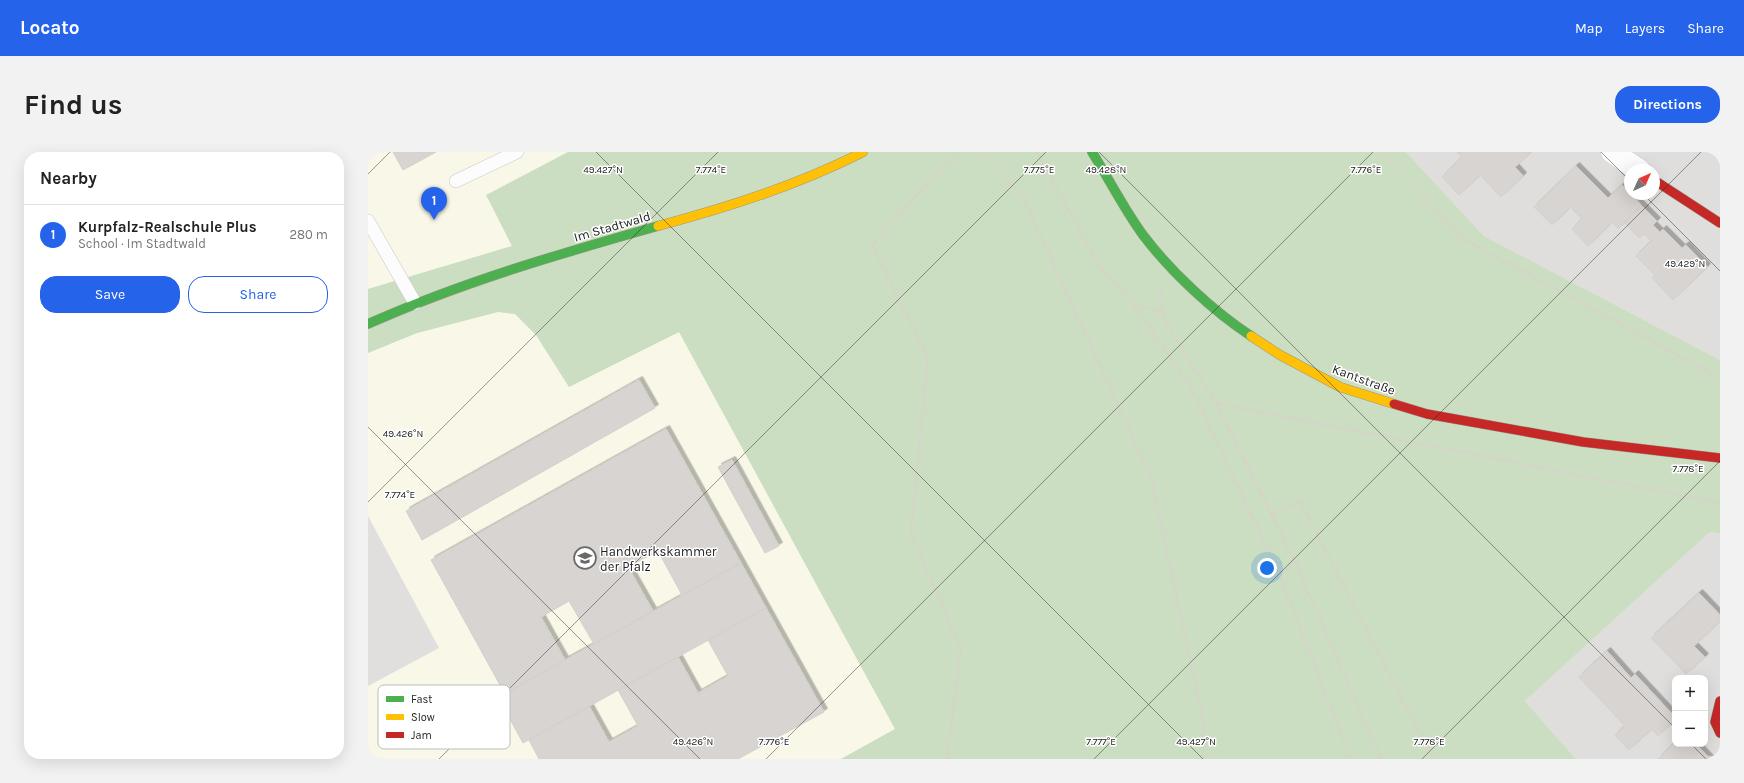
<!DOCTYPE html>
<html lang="en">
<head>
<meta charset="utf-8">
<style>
	:root { --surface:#fff; --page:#f2f2f2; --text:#222; --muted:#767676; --line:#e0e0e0; --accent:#2563eb }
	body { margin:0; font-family:Karla,sans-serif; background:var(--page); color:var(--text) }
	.controls { position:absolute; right:12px; bottom:12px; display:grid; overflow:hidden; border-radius:8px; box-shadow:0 4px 16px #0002 }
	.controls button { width:36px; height:36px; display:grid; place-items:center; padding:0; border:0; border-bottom:1px solid var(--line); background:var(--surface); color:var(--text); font:20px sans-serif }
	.compass { position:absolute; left:1256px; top:12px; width:36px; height:36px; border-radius:50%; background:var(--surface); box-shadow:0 4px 16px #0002; rotate:45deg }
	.you { position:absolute; left:899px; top:416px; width:14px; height:14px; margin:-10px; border:3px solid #fff; border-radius:50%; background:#1a73e8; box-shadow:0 0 0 6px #1a73e833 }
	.badge { display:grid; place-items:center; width:26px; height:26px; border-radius:50%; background:var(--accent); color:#fff; font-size:13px; font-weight:700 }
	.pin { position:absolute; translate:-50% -33px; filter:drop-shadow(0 1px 2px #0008) }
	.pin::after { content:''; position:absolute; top:21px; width:14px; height:12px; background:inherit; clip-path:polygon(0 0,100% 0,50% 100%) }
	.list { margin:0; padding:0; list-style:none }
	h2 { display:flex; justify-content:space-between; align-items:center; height:52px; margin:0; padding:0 16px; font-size:17px }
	h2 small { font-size:13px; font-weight:400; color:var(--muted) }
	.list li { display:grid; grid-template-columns:26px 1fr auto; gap:12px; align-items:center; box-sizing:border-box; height:60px; padding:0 16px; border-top:1px solid var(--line) }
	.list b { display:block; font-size:15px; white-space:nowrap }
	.list p { margin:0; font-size:13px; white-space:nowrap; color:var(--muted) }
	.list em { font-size:13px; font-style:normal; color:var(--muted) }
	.actions { display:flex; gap:8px; padding:12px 16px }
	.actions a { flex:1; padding:9px 0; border:1px solid var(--accent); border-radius:16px; text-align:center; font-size:14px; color:var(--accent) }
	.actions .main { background:var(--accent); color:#fff }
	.map { position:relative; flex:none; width:1352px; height:607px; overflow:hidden; border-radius:16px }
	header { display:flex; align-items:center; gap:24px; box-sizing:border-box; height:56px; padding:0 20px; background:var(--accent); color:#fff }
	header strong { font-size:19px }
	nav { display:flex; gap:22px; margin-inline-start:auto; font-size:14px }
	.intro { display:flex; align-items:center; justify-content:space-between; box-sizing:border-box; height:96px; padding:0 24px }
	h1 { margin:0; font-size:28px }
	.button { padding:10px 18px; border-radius:16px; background:var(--accent); color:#fff; font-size:14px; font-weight:700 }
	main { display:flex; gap:24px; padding:0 24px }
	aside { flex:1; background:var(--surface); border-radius:16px; box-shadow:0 4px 16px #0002 }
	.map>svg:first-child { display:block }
	.residential { fill:#dfdedc; fill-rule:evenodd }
	.education { fill:#f8f7e8 }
	.forest { fill:#cbdec1 }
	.parking { fill:#e0dfde }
	.building { fill:#d7d4d2; stroke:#d3d0cc; filter:url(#shadow) }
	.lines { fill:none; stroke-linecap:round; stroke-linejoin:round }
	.lane-casing { stroke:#c9c8c7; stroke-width:14 }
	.street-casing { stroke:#c9c8c7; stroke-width:23 }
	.fast-casing { stroke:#999a82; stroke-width:10 }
	.slow-casing { stroke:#999a82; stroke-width:10 }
	.jam-casing { stroke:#999a82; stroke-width:10 }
	.path { stroke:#dccecd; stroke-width:2.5; stroke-dasharray:2 2; stroke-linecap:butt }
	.lane { stroke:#fdfcfc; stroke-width:13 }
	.street { stroke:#fdfcfc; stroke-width:22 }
	.fast { stroke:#4caf50; stroke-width:9 }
	.slow { stroke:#ffc107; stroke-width:9 }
	.jam { stroke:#c62828; stroke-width:9 }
	.ticks { fill:none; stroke:#222; stroke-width:1; stroke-opacity:0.45 }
	.labels { text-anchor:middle; stroke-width:3; stroke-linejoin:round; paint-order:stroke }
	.street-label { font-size:13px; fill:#222; stroke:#fff }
	.poi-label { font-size:13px; fill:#222; stroke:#fff; text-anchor:start }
	.key { fill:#fff; stroke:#bdbdbd; stroke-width:1 }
	.key-label { font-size:11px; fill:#222 }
	.ticks-label { font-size:10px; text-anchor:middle; fill:#222; stroke:#fff; stroke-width:3; stroke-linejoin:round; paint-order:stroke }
</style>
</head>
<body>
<header>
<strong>Locato</strong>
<nav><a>Map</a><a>Layers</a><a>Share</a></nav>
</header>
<div class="intro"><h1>Find us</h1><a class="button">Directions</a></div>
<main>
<aside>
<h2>Nearby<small></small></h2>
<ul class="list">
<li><span class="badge">1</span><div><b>Kurpfalz-Realschule Plus</b><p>School · Im Stadtwald</p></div><em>280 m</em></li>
</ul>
<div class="actions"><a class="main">Save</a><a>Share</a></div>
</aside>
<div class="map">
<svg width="1352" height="607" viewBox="0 0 1352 607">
	<defs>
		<filter id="shadow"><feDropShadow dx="3.5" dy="-3.5" stdDeviation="0" flood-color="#0004"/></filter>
	</defs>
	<rect width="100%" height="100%" fill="#f0eeeb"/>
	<path class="residential" d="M1038,0H1352V208L1116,84ZM1262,18H1286V42H1262Z
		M1342,380L1352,382V607H1208L1157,549ZM1307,526H1337V592H1307Z"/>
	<path class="education" d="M0,0H200L119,43L144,94L0,137Z
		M130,160L147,162L168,183L201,235L311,180L527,577L473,607H0V201L49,181Z"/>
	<path class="forest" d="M200,0H1038L1116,84L1352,208V382L1342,380L1157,549L1208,607H473L527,577L311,180L201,235L168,183L147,162L130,160L49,181L0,201V137L144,94L118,43Z"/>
	<path class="parking" d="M0,364L71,496L0,534Z"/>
	<path class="building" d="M25,0H68L35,18Z
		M1089,0H1163L1147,15L1155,24L1133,45L1112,23L1091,43L1074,25L1094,5Z
		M1208,14L1240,46L1254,33L1273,53L1250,77L1244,70L1220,94L1204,77L1214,67L1202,55L1184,73L1166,55Z
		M1273,53L1289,69L1285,73L1292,80L1283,89L1276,82L1271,86L1256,70Z
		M1295,77L1314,96L1318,93L1339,115L1305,148L1284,126L1287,123L1268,104Z
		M271,228L287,256L54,388L38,359Z
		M298,277L373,411L314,443L290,399L260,415L285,459L226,492L201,449L173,465L197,508L137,542L63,408Z
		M364,308L411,394L397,401L350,315Z
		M373,411L398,456L155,591L130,545Z
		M1331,441L1352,463V469L1326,494L1337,505L1318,522L1283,486Z
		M398,456L456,560L370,607H171L161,588L221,554L241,590L270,574L250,538L310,505L330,541L360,524L340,488Z
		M1239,499L1263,526L1267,522L1307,565V568L1290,584L1284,577L1261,598L1247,583L1257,574L1211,525Z
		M1307,590V592H1328L1342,607H1290Z"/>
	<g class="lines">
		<g class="lane-casing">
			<path id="lane" d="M88,29L149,0
				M0,69L47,151"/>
		</g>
		<g class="street-casing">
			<path id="street" d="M1244,0L1271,18"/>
		</g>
		<g class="fast-casing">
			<path id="fast" d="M724,0C741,27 756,57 775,83C803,120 845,159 883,184
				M0,172C94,130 191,102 290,74"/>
		</g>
		<g class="slow-casing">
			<path id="slow" d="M290,74C361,55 430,33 495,0
				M883,184L912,203L972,235L1026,252"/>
		</g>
		<g class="jam-casing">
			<path id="jam" d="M1286,28L1352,71
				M1026,252L1059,262L1215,290L1352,306
				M1352,549L1347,570L1352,581"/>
		</g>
		<path class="path" d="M614,0L655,45L783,326L835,566V607
			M669,0L731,114L765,152L823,235L912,423L983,607
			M1014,0L1094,86L1352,226
			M794,137L791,143L797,169L848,251L926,408L1013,607
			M765,152L795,160
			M849,251L1352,351
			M903,363L932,349L1065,607
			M912,423L926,408
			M579,607L593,498L543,380L560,205L504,93L573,16L597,0"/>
		<use href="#lane" class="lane"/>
		<use href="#street" class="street"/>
		<use href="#fast" class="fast"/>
		<use href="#slow" class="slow"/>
		<use href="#jam" class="jam"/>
	</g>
	<path class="ticks" d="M228,0L835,607M731,0L1307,576M1233,0L1262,29M0,22L22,0M1275,42L1352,119M0,275L332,607M0,350L350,0M1323,592L1338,607M71,607L678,0M398,607L1005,0M726,607L1333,0M1054,607L1352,309"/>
	<defs>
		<g id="university-ring" transform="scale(1.15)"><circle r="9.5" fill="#fff" stroke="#6a6968" stroke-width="1.5"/><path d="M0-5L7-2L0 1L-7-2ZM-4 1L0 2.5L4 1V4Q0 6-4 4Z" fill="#6a6968"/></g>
	</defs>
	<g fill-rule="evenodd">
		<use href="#university-ring" x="217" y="406"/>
	</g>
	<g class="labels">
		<g class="street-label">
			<text transform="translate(244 74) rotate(-16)" y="5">Im Stadtwald</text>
			<text transform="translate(996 227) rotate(20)" y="5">Kantstraße</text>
		</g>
		<g class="poi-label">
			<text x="232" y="404">Handwerkskammer<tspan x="232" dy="15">der Pfalz</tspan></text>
		</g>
	</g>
	<rect x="10" y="533" width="132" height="64" rx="6" class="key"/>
	<rect x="18" y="544" width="18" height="6" fill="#4caf50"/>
	<rect x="18" y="562" width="18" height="6" fill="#ffc107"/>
	<rect x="18" y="580" width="18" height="6" fill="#c62828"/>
	<g class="key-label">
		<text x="43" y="551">Fast</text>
		<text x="43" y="569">Slow</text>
		<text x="43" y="587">Jam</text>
	</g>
	<g class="ticks-label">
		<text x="235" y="21">49.427°N</text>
		<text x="343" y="21">7.774°E</text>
		<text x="671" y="21">7.775°E</text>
		<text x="738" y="21">49.428°N</text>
		<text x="998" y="21">7.776°E</text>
		<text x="1317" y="115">49.429°N</text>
		<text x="35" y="285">49.426°N</text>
		<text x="1320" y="320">7.778°E</text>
		<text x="32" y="346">7.774°E</text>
		<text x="325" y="593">49.426°N</text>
		<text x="406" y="593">7.776°E</text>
		<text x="733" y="593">7.777°E</text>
		<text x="1061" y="593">7.778°E</text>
		<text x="828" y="593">49.427°N</text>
	</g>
</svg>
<div class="controls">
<button>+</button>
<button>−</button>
</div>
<svg class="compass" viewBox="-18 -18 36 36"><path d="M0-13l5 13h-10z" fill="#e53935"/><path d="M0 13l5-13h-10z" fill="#767676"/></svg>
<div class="you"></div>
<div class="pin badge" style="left:66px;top:68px">1</div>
</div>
</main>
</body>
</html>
